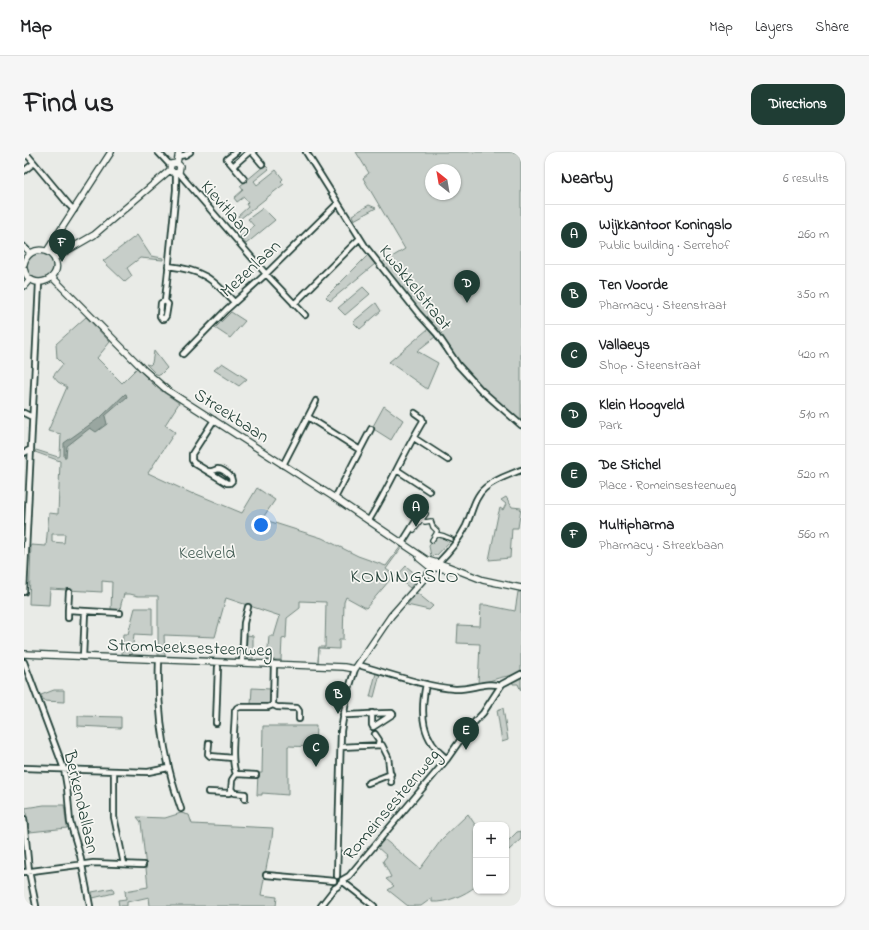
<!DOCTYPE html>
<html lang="en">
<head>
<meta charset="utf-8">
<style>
	:root { --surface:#fff; --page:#f6f6f6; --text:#202124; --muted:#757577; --line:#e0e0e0; --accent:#1f3d34 }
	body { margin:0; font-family:"Indie Flower",sans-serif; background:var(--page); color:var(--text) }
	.controls { position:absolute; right:12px; bottom:12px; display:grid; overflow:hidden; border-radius:8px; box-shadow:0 1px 3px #0004 }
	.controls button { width:36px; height:36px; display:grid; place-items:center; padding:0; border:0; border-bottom:1px solid var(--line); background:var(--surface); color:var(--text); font:20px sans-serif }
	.compass { position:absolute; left:401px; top:12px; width:36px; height:36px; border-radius:50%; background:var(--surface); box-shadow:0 1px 3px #0004; rotate:329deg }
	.you { position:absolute; left:237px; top:373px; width:14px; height:14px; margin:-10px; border:3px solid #fff; border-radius:50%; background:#1a73e8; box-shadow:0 0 0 6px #1a73e833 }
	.badge { display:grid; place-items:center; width:26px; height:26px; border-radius:50%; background:var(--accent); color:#fff; font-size:13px; font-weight:700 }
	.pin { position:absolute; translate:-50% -33px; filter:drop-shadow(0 1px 2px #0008) }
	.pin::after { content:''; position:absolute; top:21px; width:14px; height:12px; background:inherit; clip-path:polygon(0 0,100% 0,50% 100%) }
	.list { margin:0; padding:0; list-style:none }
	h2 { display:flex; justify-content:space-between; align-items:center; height:52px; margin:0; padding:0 16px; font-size:17px }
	h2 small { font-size:13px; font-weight:400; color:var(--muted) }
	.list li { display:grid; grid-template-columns:26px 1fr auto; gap:12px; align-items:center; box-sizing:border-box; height:60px; padding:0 16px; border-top:1px solid var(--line) }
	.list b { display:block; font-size:15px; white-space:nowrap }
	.list p { margin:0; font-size:13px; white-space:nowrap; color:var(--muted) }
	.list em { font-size:13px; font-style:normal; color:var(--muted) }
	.map { position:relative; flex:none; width:497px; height:754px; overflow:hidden; border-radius:12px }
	header { display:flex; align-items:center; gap:24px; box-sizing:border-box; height:56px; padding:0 20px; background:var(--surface); border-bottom:1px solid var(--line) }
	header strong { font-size:19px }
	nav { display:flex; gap:22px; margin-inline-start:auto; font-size:14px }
	.intro { display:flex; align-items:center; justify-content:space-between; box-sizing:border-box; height:96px; padding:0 24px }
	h1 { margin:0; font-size:28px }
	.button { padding:10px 18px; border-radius:12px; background:var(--accent); color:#fff; font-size:14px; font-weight:700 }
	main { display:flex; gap:24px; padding:0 24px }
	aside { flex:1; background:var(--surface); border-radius:12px; box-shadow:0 1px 3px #0004 }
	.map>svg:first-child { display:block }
	.green { fill:#c7cec9; stroke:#73867e; fill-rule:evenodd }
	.water { fill:#99a6a0; stroke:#687c75 }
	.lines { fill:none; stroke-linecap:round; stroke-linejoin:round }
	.pedestrian-casing { stroke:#1f3d34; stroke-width:6 }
	.minor-casing { stroke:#1f3d34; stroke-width:8 }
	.tertiary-casing { stroke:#1f3d34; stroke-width:8 }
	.pedestrian { stroke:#f6f6f2; stroke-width:3.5 }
	.minor { stroke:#f6f6f2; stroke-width:4.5 }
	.tertiary { stroke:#f6f6f2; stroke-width:5.5 }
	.labels { text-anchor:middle; stroke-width:3.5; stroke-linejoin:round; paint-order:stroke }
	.street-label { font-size:18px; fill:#1f3d34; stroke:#f6f6f2 }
	.park-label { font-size:18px; fill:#415a52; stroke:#f6f6f2 }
	.quarter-label { font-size:20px; letter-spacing:1px; fill:#1f3d34; stroke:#f6f6f2 }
</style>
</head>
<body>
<header>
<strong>Map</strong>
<nav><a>Map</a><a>Layers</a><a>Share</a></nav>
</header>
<div class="intro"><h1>Find us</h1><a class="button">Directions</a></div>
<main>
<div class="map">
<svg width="497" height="754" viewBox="0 0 497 754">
	<rect width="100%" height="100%" fill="#e9ebe7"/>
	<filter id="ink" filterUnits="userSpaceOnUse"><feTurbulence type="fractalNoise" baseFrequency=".025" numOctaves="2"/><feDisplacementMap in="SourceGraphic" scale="8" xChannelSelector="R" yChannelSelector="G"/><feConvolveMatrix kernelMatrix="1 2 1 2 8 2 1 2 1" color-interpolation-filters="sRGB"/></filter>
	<g filter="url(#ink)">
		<path class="green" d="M332,0H497V271L462,241L433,209L414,182L358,111L381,97L339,26L345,21ZM407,18H431V42H407Z
			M241,13L245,17L230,29L233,33L252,18L259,27L257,29L260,32L216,67L214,64L224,55L222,52L224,50L220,45L213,50L210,46L219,38L216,34Z
			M345,53L352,56L330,68L328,63Z
			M239,56L251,68L222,92L216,85L230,74L224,67Z
			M40,81L45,84L47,89L34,96L32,94Z
			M113,83L127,104L139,106V108L116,106L103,116L108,124L101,130L79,109Z
			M3 114a13 13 0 1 1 26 0a13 13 0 1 1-26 0Z
			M344,103L351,112L306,149L302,145Z
			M339,135L346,142L321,163L314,156Z
			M352,151L357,159L336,177L329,170Z
			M207,160L221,169L206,186L191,176Z
			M62,165L86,190L73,206L98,231L113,216L132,235L155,251L141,273L151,280L124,321L169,342L170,341L218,361L233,336L251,348L238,367L298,386L334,404L362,414L377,394L378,395L362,417L370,423L342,456L322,445L320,450L319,488H315V497L295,496L294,510L295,495H301L302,450L276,449V456L263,466L262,486L258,487L257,508H243L245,484H250L256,464L202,446L191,485L140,483L141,504H134V444H114L106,442H100L97,452L96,459L87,458L88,430L78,429V440L26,437L25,453L5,452L7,393L22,394L25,361L34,362L36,309L11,300L12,298L34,305L36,304L37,282L24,279L43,235L34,230L29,224L39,212L33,206L32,192ZM28,382H41L40,391L28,390Z
			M404,177L411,185L393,199L414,211L403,237L365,210Z
			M130,199L143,216L136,223L132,222L122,212L126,213L128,211Z
			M198,211L223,227L215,234L190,218Z
			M360,254L379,268L367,288L348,276Z
			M482,345L488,355L497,356L494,376H488L486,406L465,408L474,363L476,356L479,358L482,352L477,348Z
			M417,384L421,387H424L426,389L413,403L407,404L405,394L410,387Z
			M382,414L395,425L386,436L372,425Z
			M494,440H497V539L494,532H489L487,524C477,524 464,530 454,532L456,492L433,491L434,473L456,474L457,453H462L491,459Z
			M393,441L409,454L405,458L383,453Z
			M111,456H128V483L110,482L108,503L98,502L99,482H104Z
			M223,483L229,484V507H224L222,505Z
			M352,521L356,522L350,545H346Z
			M228,536L246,537V549L243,553L227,552Z
			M30,538H40V550L20,549L17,543Z
			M479,556L484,588L478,590L473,558Z
			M54,564L97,565V576L54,574Z
			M239,574H292L291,595L264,594V643L238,641V643H233L234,621H238Z
			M20,653H40L43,676L6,680L1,656Z
			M157,661L165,663L168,672L249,676L248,686L237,743L253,745L252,754H126L125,745L103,750V754H95L94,748L102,747L101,739L124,735L117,670L113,665L141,666Z
			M444,662L452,674V734C441,743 422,751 408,750V746L397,754H384L364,738L370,734L362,727L367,725L359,709L363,704L353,695L360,687L396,717L418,687Z
			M497,679V687L485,698L482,697V691L493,680Z
			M89,736L90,741L69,746L68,740Z"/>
		<path class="water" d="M101,242H102L103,245L81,264L83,272L72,280L66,276L43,294L42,305H40V291L78,264Z"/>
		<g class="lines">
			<g class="pedestrian-casing">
				<path id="pedestrian" d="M398,368L401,370L407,369L409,375L413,379L412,382
					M390,378L402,362
					M408,388L412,382L420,384L427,387"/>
			</g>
			<g class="minor-casing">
				<path id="minor" d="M1,0L45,53L50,58
					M134,0L146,13
					M212,0L203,7L220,27
					M228,0L238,12
					M282,0L341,94L394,161L413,182L434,213L457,238L497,273
					M155,4L161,3L166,0
					M209,14L225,0
					M0,19L10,11
					M154,20L242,122L281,163
					M0,95L6,101
					M144,114C178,118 188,126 210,150
					M141,149L144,152L142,164L140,167H138L136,164L137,151L141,149L152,38V21
					M270,152L336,86
					M159,202L202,158L242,122L314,51
					M0,261L8,265
					M284,265L336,298
					M390,286L424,308
					M0,301L7,297
					M259,313L292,249
					M373,318L405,339
					M184,319C189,320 190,318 194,317C199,317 204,322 207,325L208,329L206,331H203L170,311L168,308V302L190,268
					M311,346L347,277
					M345,368C365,336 379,302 399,269L398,266L391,261
					M378,391L393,367
					M414,411C425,400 435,388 442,374C448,361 450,345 461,336C471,327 485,323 497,318
					M0,440L15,131
					M45,440L44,458L96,461
					M44,466V458
					M59,505L61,460
					M135,508C133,559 140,609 157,657
					M0,510L40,617L43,635L46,670L56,703L66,754
					M218,511L220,471L224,455
					M335,512L338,514C366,522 403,535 431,537C446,538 463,529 477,534
					M402,532C396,562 397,587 423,607
					M249,553L250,512
					M319,563C336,563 352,561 368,561L369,562L349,575L348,573V561
					M192,571L194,515
					M351,582L355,588L354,593
					M185,591L184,602L186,604L209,606
					M317,595L358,593L364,605L367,630
					M0,616L124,620L144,616
					M90,619V665L100,712
					M212,622L232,623
					M344,631L367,622
					M208,638L210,641L221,642V647
					M184,640L205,641L207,639L208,628L212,622C206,607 211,576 211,559L213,556L216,555H244L249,553L253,555L273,556L275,559V567
					M0,667L5,719L12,754
					M0,720L69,711L119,713
					M242,723L310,729
					M313,724L317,579L323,543L331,517
					M318,729L350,754
					M297,754L311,736L313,735L318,730V728L325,724L423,607L444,577L459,561L478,532L497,522"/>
			</g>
			<g class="tertiary-casing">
				<path id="tertiary" d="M153,11L155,0
					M146,18L150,21L155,20L156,14L153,11
					M146,18L147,12L153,11
					M23,99L87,0
					M30,106L70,83L146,18
					M0,112C2,102 11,96 21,99C25,100 28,103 30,106C42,127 6,142 0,117
					M28,125L120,218L143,238L311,346L403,408L423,414L459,428L497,436
					M0,134L6,127
					M395,406L406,415L427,418
					M0,502L320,515L331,517L367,464L414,411"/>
			</g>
			<use href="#pedestrian" class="pedestrian"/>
			<use href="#minor" class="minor"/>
			<use href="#tertiary" class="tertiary"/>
		</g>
	</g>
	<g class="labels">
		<g class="street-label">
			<text transform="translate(203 56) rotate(49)" y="6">Kievitlaan</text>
			<text transform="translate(226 116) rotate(-43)" y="6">Mezenlaan</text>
			<text transform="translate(392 135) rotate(51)" y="6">Kwakkelstraat</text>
			<text transform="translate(208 263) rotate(33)" y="6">Streekbaan</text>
			<text transform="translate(166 495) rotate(2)" y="6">Strombeeksesteenweg</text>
			<text transform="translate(58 650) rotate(77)" y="6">Berkendallaan</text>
			<text transform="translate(367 652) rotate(-50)" y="6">Romeinsesteenweg</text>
		</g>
		<g class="park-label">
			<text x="183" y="406">Keelveld</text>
		</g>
		<g class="quarter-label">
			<text x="381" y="430">KONINGSLO</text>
		</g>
	</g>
</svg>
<div class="controls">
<button>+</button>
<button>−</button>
</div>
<svg class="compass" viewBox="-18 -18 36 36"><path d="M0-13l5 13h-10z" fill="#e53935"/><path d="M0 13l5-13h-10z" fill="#757577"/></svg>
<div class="you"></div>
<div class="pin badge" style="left:392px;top:375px">A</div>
<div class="pin badge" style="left:314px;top:562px">B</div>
<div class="pin badge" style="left:292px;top:615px">C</div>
<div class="pin badge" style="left:443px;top:151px">D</div>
<div class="pin badge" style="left:442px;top:598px">E</div>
<div class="pin badge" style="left:38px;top:110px">F</div>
</div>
<aside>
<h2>Nearby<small>6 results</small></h2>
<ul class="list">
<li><span class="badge">A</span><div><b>Wijkkantoor Koningslo</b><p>Public building · Serrehof</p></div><em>260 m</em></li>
<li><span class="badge">B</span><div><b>Ten Voorde</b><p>Pharmacy · Steenstraat</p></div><em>350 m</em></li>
<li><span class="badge">C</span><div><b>Vallaeys</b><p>Shop · Steenstraat</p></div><em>420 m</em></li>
<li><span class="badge">D</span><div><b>Klein Hoogveld</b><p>Park</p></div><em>510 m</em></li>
<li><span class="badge">E</span><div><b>De Stichel</b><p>Place · Romeinsesteenweg</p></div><em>520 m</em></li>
<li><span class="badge">F</span><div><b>Multipharma</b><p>Pharmacy · Streekbaan</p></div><em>560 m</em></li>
</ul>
</aside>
</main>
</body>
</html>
